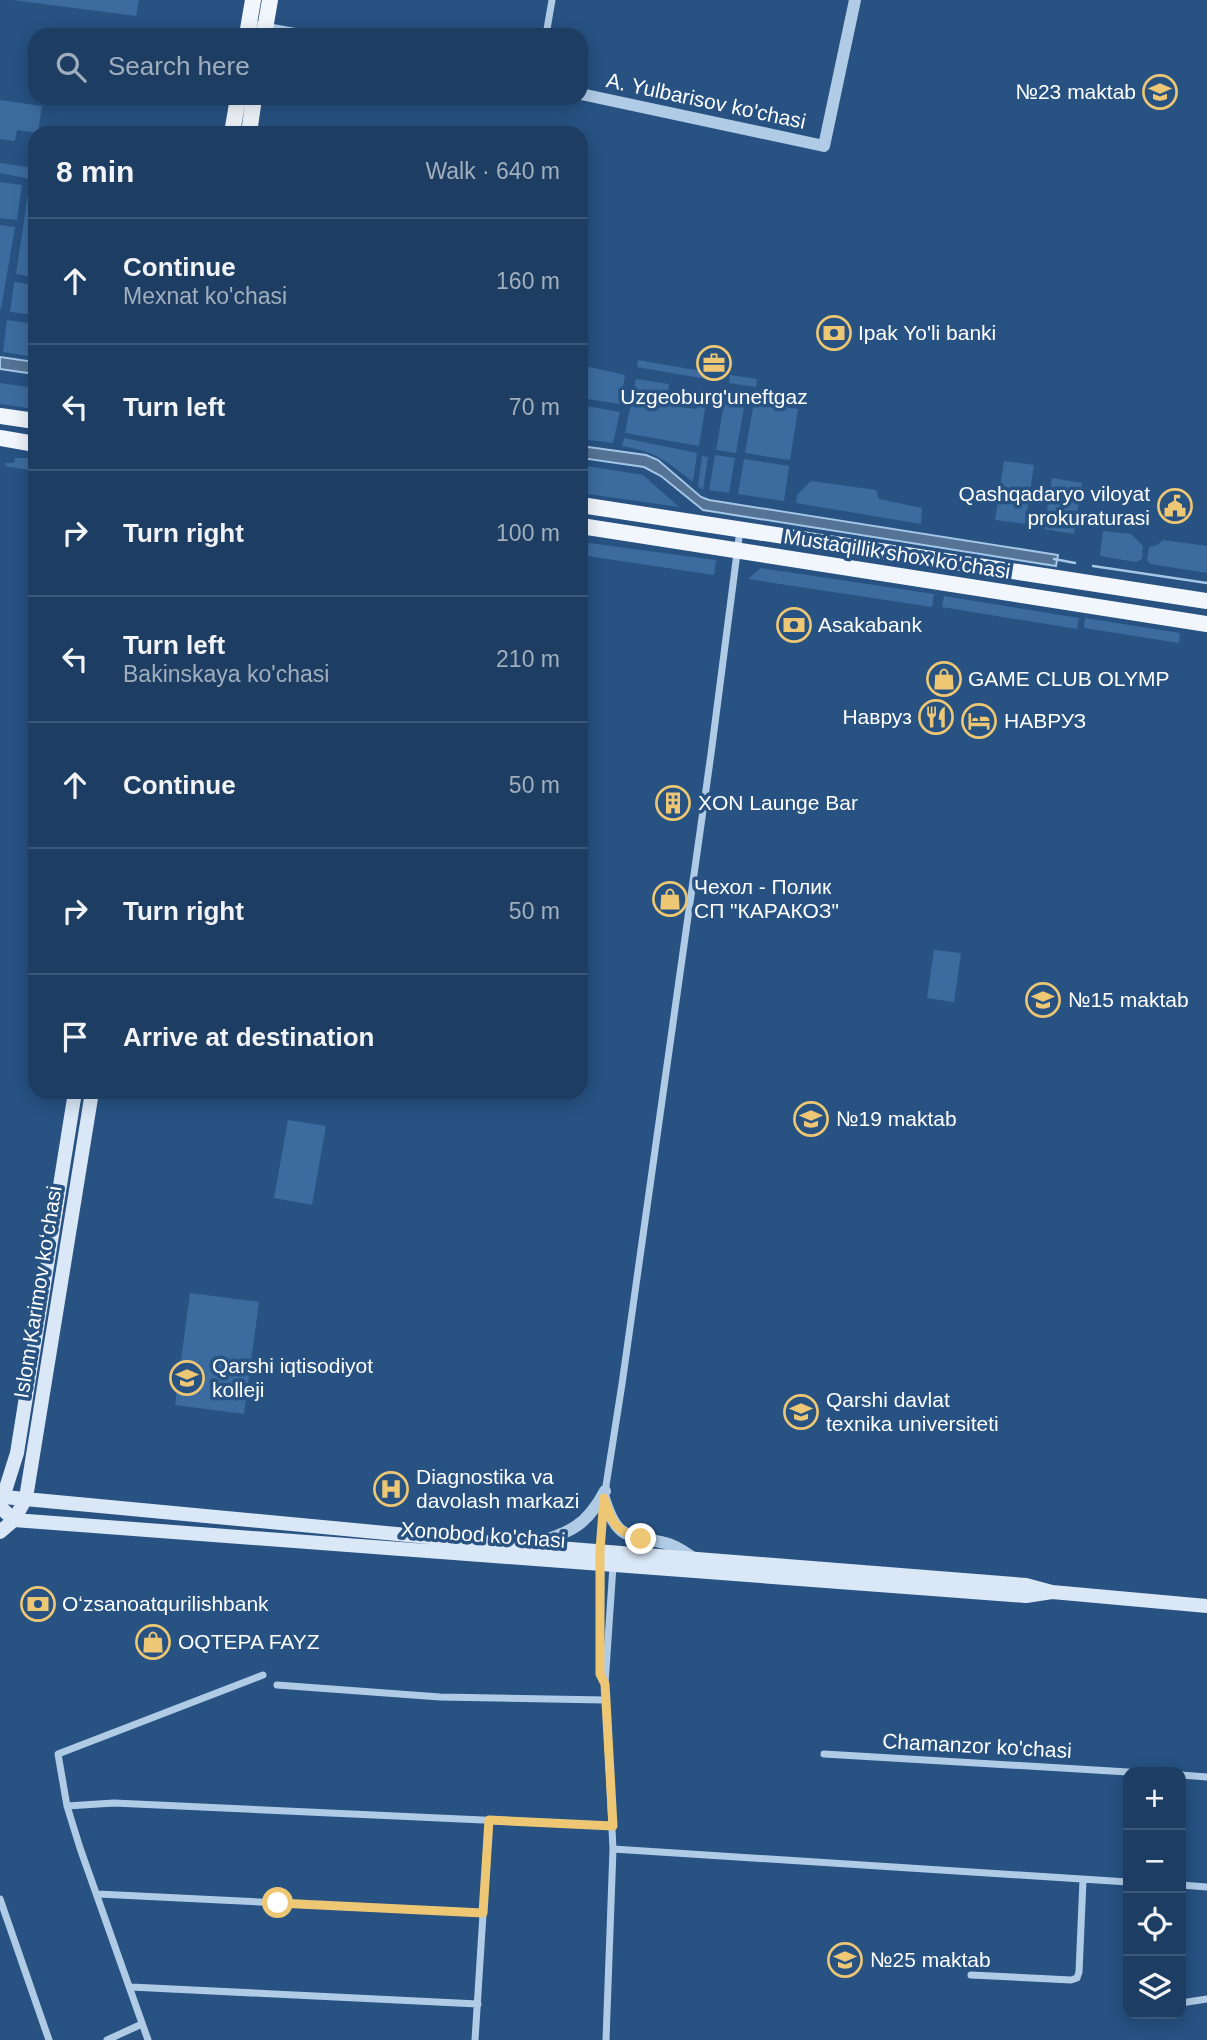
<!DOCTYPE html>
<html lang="en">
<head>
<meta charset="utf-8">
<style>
	:root { --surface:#1d3e62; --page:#2a496b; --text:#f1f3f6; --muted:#a0aebe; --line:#3b5777 }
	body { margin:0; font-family:Helvetica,sans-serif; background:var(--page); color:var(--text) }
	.controls { position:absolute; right:21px; bottom:21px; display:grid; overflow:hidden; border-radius:14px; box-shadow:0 4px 18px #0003 }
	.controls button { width:63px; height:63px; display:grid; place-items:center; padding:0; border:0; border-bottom:2px solid var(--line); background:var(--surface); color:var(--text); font:35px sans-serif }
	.stop { position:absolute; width:21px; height:21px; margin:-16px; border:5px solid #eec775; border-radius:50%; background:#fff }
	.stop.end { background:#eec775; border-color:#fff; box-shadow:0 2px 7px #0008 }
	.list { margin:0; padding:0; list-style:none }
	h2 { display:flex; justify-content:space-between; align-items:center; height:91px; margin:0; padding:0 28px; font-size:30px }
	h2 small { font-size:23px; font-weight:400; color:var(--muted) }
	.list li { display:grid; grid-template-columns:46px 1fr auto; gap:21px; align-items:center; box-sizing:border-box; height:126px; padding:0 28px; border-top:2px solid var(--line) }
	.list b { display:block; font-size:26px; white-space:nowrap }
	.list p { margin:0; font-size:23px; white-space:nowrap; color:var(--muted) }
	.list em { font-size:23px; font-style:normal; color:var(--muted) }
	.icon { flex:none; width:38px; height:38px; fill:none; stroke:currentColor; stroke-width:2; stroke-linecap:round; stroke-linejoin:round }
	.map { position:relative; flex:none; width:1207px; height:2040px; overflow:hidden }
	.search { position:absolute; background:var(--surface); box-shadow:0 4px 18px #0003; left:28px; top:28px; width:560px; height:77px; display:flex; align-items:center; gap:18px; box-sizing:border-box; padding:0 24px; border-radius:21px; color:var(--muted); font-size:26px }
	.panel { position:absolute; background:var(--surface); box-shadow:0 4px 18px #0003; left:28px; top:126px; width:560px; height:973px; border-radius:21px }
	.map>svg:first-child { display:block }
	.green { fill:#3c6c9f }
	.water { fill:#557395; stroke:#a4c6e7; stroke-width:2 }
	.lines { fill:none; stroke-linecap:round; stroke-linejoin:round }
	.stream { stroke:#a4c6e7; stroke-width:2.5 }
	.minor { stroke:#b0cbe6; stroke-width:7 }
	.tertiary { stroke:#b0cbe6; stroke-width:12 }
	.secondary { stroke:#d9e7f6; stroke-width:14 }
	.primary { stroke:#f1f6fd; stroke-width:16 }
	.route { stroke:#eec775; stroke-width:9 }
	.labels { text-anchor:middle; stroke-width:7; stroke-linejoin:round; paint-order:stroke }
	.poi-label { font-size:21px; fill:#fff; stroke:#275282; text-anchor:start }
	.street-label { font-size:21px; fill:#fff; stroke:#275282 }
</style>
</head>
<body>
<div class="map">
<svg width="1207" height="2040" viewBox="0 0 1207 2040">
	<rect width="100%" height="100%" fill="#275282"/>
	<path class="green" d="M12,0H139L136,16Z
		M0,100L42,106L38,133L17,130L15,141L0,139Z
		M0,163L35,168V180L0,173Z
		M0,182L22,185L17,220L0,218Z
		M28,194L35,195V277L16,274Z
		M0,225L15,227L1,309H0Z
		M14,282L35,285V315L10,312Z
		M7,320L35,324V357L3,352Z
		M638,360L707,372L706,379L637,367Z
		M585,366L625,375L620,404L581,398Z
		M730,375L757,379L756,387L729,383Z
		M636,379L669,384L666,405L697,409L699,389L708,391L699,446L625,433Z
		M0,383L35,388V409L0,404Z
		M726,393L746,396L736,453L716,450Z
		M754,402L798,409L790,460L745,453Z
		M581,405L620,412L613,443L581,439Z
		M624,438L697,453L693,482C666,461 657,452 622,446Z
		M715,455L735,458L729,493L709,490Z
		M702,456L708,457L703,490L698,486Z
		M15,458H35V471L5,466L6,463H14Z
		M744,459L789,466L784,501L738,494Z
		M1004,461L1034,465L1025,524L995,520Z
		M581,465L643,475L679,507L581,493Z
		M1052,478L1082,483L1074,534L1044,529Z
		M811,481L876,490L879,499L922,508L921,524L796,503L797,495Z
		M1103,531L1131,534L1143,546L1142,559L1136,562L1100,556Z
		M1163,540L1207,546V573L1150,564L1147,560L1149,547L1157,545Z
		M581,542L716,560L714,575L581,555Z
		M761,568L934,594L932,607L748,579Z
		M944,596L1079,618L1077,629L942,607Z
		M1085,618L1180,633L1179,643L1084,628Z
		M934,950L961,953L954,1002L927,998Z
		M288,1120L326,1126L312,1205L274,1198Z
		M190,1293L259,1302L244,1414L175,1405Z"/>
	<path class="water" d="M0,357L35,362V374L0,369Z
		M581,446L646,455L658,460L701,497L709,500L1058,555L1056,566L703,510L661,476L644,467L581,458Z"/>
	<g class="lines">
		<path class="stream" d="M1054,559L1075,563
			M1093,566L1207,583"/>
		<path class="minor" d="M546,35L552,0
			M605,1492L622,1384L711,754L740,530
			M600,1552L604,1504
			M601,1564L600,1674L605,1684
			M277,1685L440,1697L605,1700
			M824,1754L1128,1772
			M1181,1775L1207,1777
			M67,1806L114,1803L613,1826
			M613,1849L1128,1882
			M1181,1885L1207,1887
			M98,1894L483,1913
			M0,1899L49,2040
			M971,1975L1071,1980L1077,1978L1079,1972L1083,1880
			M131,1987L478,2004
			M1181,2003L1207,1999
			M107,2040L142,2024
			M148,2040L80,1848L67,1806L58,1754L263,1675
			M475,2040L489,1820
			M606,2040L613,1849L605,1684L613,1566"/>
		<path class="tertiary" d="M256,27L300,35
			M581,94L824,146L855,0
			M604,1498C617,1540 626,1534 665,1543C675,1545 686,1553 695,1559
			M533,1544C570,1532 586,1527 605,1491"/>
		<path class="secondary" d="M75,1092L17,1453L0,1507L14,1520L1026,1596L1052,1592
			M4,1497L471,1541L1026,1585L1052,1592L1207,1606
			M0,1532L14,1520L26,1498L92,1092"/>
		<path class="primary" d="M247,35L253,0
			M264,35L270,0
			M232,133L238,98
			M249,133L254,98
			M0,416L35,421
			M0,438L35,444
			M581,505L1207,601
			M581,526L1207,624"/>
	</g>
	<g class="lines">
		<path class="route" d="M278,1903L483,1913L489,1820L613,1826L605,1684L600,1674V1550L604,1498C612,1523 615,1531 641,1539"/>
	</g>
	<defs>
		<g id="school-ring" transform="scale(1.75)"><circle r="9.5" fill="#275282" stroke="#eec775" stroke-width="1.5"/><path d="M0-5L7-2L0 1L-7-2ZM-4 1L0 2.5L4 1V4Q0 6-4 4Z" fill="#eec775"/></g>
		<g id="bank-ring" transform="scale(1.75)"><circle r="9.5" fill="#275282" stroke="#eec775" stroke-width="1.5"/><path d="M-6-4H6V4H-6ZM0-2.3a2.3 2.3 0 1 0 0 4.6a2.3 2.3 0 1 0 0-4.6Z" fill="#eec775"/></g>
		<g id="office-ring" transform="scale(1.75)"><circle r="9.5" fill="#275282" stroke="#eec775" stroke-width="1.5"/><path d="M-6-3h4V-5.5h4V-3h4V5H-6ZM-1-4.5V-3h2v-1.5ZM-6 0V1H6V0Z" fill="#eec775"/></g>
		<g id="civic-ring" transform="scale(1.75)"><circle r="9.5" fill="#275282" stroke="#eec775" stroke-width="1.5"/><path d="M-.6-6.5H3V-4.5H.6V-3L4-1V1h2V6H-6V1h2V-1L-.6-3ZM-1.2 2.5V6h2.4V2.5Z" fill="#eec775"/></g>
		<g id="shop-ring" transform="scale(1.75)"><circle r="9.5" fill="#275282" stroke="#eec775" stroke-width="1.5"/><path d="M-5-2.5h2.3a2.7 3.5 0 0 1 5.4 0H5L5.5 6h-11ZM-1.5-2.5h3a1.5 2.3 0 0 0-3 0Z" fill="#eec775"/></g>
		<g id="restaurant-ring" transform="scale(1.75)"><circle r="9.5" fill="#275282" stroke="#eec775" stroke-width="1.5"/><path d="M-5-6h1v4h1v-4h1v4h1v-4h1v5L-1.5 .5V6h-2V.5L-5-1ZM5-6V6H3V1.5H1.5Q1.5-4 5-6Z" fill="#eec775"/></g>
		<g id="hotel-ring" transform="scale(1.75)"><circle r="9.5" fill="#275282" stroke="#eec775" stroke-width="1.5"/><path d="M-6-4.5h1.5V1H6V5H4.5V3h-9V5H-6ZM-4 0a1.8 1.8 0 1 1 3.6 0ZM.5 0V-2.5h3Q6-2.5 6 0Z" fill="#eec775"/></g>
		<g id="building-ring" transform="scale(1.75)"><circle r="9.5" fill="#275282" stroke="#eec775" stroke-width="1.5"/><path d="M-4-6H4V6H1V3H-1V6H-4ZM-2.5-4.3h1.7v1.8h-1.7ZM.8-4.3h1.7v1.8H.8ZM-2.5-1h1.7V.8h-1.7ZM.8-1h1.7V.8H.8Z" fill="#eec775"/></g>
		<g id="university-ring" transform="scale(1.75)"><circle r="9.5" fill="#275282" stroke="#eec775" stroke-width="1.5"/><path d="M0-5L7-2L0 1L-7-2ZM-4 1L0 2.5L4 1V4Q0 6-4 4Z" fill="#eec775"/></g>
		<g id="hospital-ring" transform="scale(1.75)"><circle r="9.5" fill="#275282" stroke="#eec775" stroke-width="1.5"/><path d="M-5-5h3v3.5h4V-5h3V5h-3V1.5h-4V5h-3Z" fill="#eec775"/></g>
	</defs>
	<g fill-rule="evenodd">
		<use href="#school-ring" x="1160" y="92"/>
		<use href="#bank-ring" x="834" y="333"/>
		<use href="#office-ring" x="714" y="363"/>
		<use href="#civic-ring" x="1175" y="506"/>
		<use href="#bank-ring" x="794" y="625"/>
		<use href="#shop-ring" x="944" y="679"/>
		<use href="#restaurant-ring" x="936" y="717"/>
		<use href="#hotel-ring" x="979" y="721"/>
		<use href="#building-ring" x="673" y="803"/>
		<use href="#shop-ring" x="670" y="899"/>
		<use href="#school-ring" x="1043" y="1000"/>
		<use href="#school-ring" x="811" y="1119"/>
		<use href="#university-ring" x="187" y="1378"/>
		<use href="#university-ring" x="801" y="1412"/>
		<use href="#hospital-ring" x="391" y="1489"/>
		<use href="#bank-ring" x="38" y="1604"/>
		<use href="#shop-ring" x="153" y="1642"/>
		<use href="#school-ring" x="845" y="1960"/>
	</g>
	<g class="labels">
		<g class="poi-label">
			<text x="1136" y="99" text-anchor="end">№23 maktab</text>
			<text x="858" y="340">Ipak Yo'li banki</text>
			<text x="714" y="404" text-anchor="middle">Uzgeoburg'uneftgaz</text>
			<text x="1150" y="501" text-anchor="end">Qashqadaryo viloyat<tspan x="1150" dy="24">prokuraturasi</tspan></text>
			<text x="818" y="632">Asakabank</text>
			<text x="968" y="686">GAME CLUB OLYMP</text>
			<text x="912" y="724" text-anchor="end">Навруз</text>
			<text x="1004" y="728">НАВРУЗ</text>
			<text x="698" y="810">XON Launge Bar</text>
			<text x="694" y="894">Чехол - Полик<tspan x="694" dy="24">СП "КАРАКОЗ"</tspan></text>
			<text x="1068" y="1007">№15 maktab</text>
			<text x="836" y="1126">№19 maktab</text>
			<text x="212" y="1373">Qarshi iqtisodiyot<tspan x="212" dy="24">kolleji</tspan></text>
			<text x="826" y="1407">Qarshi davlat<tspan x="826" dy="24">texnika universiteti</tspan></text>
			<text x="416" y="1484">Diagnostika va<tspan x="416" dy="24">davolash markazi</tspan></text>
			<text x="62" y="1611">Oʻzsanoatqurilishbank</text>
			<text x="178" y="1649">OQTEPA FAYZ</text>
			<text x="870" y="1967">№25 maktab</text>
		</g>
		<g class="street-label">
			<text transform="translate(706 101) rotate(12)" y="7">A. Yulbarisov ko'chasi</text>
			<text transform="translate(897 554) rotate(9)" y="7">Mustaqillik shox ko'chasi</text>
			<text transform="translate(38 1292) rotate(-81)" y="7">Islom Karimov ko‘chasi</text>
			<text transform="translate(483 1535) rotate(4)" y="7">Xonobod ko'chasi</text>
			<text transform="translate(977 1746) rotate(3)" y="7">Chamanzor ko'chasi</text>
		</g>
	</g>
</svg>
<div class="controls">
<button>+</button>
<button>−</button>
<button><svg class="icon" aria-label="locate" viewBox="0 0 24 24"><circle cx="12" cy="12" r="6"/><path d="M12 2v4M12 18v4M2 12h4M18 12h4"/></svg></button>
<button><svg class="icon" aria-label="layers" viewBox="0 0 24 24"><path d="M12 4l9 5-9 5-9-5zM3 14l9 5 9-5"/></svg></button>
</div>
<div class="stop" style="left:278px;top:1903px"></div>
<div class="stop end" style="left:641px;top:1539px"></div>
<div class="search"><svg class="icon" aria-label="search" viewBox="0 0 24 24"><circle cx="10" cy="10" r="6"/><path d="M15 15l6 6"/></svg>Search here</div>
<section class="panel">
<h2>8 min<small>Walk · 640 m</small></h2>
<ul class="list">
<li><svg class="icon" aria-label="ahead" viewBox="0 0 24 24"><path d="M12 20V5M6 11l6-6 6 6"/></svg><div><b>Continue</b><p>Mexnat ko'chasi</p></div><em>160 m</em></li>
<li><svg class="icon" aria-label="left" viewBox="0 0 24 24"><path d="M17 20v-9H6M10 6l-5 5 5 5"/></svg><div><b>Turn left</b></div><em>70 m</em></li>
<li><svg class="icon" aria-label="right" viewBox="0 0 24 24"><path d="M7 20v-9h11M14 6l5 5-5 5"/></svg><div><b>Turn right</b></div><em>100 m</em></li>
<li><svg class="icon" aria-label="left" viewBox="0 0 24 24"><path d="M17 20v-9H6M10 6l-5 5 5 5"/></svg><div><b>Turn left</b><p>Bakinskaya ko'chasi</p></div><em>210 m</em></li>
<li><svg class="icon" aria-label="ahead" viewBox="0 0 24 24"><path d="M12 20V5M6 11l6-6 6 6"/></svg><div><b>Continue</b></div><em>50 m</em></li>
<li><svg class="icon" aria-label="right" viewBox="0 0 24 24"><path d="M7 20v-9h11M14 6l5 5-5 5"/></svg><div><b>Turn right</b></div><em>50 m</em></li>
<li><svg class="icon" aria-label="arrive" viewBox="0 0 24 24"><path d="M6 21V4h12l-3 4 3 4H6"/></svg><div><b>Arrive at destination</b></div></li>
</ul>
</section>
</div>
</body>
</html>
